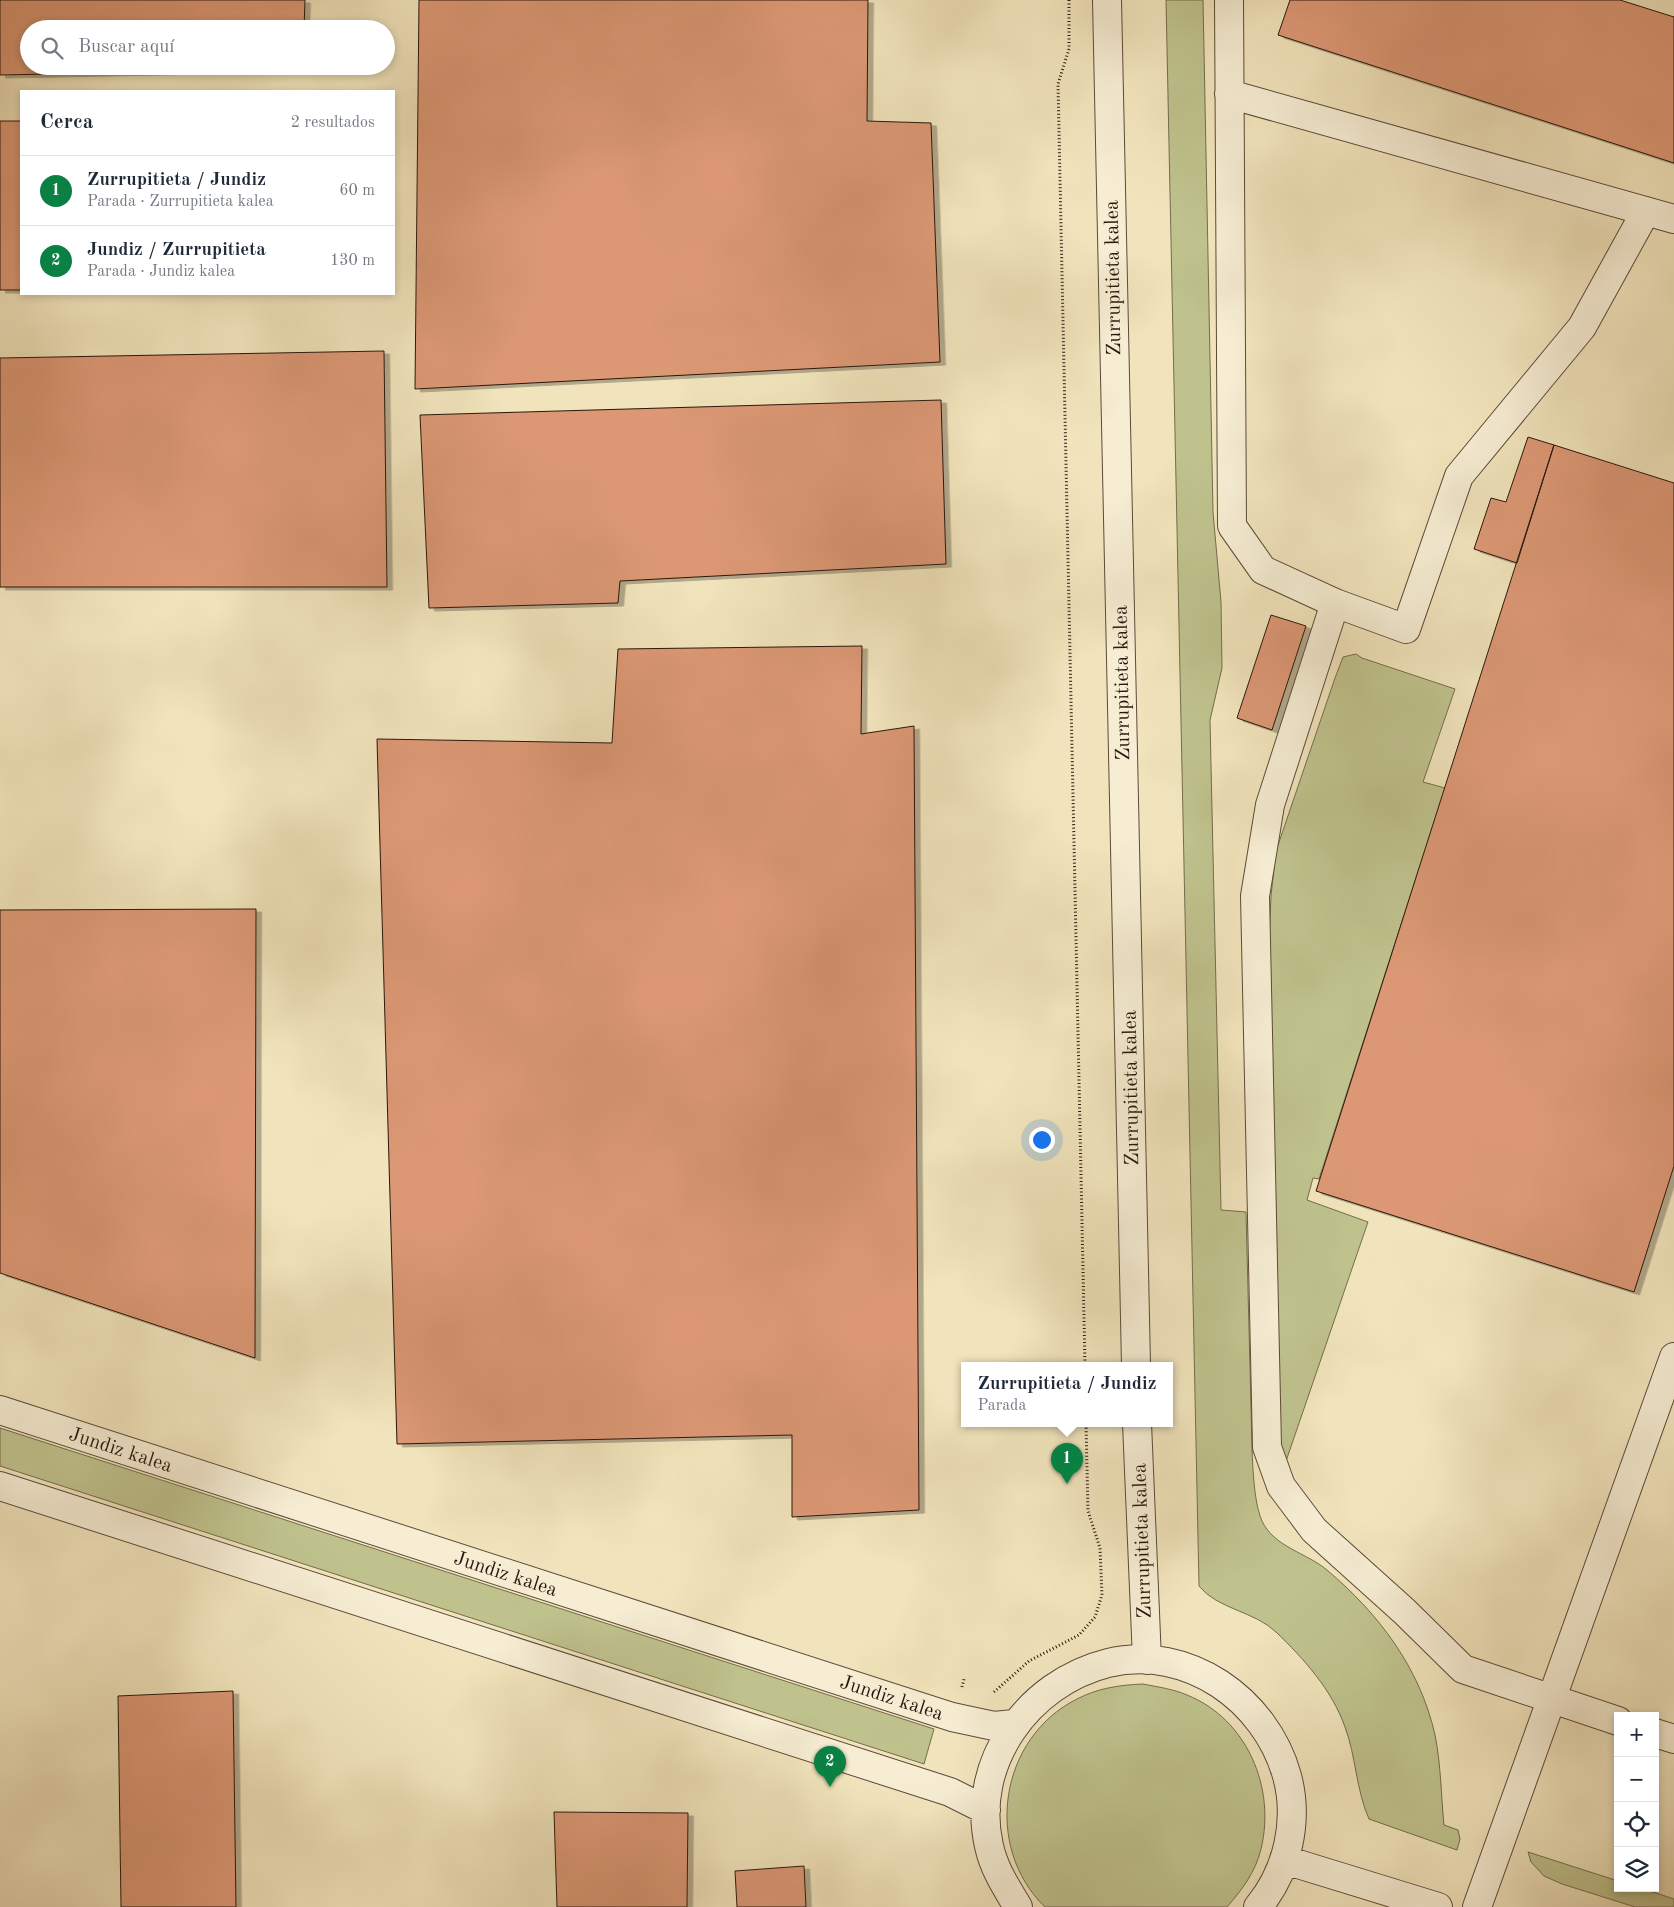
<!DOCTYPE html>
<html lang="es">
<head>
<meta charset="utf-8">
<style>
	:root { --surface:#fff; --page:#f6f6f7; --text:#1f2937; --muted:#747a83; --line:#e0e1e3; --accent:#0b8043 }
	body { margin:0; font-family:"Old Standard TT",serif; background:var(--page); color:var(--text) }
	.controls { position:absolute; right:15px; bottom:15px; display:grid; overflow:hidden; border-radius:0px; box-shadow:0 2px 8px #0003 }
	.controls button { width:45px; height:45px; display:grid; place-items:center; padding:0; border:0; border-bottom:1px solid var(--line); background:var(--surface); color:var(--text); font:25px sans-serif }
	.you { position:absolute; left:1041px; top:1139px; width:18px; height:18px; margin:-12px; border:4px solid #fff; border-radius:50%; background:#1a73e8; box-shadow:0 0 0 8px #1a73e833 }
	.badge { display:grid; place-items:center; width:32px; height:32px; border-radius:50%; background:var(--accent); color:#fff; font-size:16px; font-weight:700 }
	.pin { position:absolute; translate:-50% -41px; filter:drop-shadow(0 1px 2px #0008) }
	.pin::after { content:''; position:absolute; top:26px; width:18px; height:15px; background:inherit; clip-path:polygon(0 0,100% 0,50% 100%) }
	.popup { position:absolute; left:961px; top:1362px; width:212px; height:65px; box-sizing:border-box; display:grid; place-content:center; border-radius:0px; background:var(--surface); filter:drop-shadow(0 1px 4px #0005); font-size:16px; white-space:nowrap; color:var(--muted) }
	.popup b { font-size:19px; color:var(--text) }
	.popup::after { content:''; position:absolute; left:50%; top:100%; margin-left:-10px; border:10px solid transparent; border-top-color:var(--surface) }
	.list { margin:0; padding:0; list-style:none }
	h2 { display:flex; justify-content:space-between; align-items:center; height:65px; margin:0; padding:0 20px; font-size:21px }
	h2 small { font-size:16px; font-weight:400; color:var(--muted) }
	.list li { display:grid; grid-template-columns:32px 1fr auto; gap:15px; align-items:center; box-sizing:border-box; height:70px; padding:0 20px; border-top:1px solid var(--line) }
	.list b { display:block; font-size:19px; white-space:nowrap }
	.list p { margin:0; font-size:16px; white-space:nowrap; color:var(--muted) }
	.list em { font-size:16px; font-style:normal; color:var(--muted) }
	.icon { flex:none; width:28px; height:28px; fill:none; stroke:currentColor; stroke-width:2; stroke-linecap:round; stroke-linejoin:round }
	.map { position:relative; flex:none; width:1674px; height:1907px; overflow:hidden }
	.search { position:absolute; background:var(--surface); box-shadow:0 2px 8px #0003; left:20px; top:20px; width:375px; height:55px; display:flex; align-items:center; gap:12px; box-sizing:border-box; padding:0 18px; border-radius:28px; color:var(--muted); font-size:19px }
	.panel { position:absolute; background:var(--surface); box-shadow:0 2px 8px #0003; left:20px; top:90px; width:375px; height:205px; border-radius:0px }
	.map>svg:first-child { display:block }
	.green { fill:#bfc28d; stroke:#746c4d }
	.building { fill:#dc9874; stroke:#2a160d; filter:url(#shadow) }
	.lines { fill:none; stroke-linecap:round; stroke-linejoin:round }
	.minor-casing { stroke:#5c4a39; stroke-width:30 }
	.path { stroke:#2a160d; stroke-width:3; stroke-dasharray:1 2.5; stroke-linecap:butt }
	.minor { stroke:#f6edd3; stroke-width:28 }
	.labels { text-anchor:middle; stroke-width:4; stroke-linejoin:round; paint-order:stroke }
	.street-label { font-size:20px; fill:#2a160d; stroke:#f6edd3 }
</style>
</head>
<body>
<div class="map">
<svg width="1674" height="1907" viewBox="0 0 1674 1907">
	<defs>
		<filter id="shadow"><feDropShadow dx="5.5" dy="3" stdDeviation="0" flood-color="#0004"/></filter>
	</defs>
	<rect width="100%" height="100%" fill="#f1e4bc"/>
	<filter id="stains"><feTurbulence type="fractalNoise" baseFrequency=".004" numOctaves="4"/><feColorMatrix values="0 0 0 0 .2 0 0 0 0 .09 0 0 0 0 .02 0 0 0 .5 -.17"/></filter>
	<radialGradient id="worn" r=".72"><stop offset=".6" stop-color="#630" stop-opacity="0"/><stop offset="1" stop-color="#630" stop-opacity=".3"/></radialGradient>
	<path class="green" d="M1166,0H1203L1213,512L1221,602L1222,668L1210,720L1221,1210L1246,1212C1248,1277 1249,1343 1251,1408C1252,1436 1251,1497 1262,1521C1274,1547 1307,1553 1327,1570C1379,1614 1420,1668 1435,1735C1441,1764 1441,1796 1444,1825L1458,1830L1460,1839L1457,1850L1369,1819C1356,1790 1356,1756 1345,1727C1332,1690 1304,1659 1276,1632C1254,1611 1217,1609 1199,1586Z
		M1356,654L1362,658L1455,689L1423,782L1445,788L1319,1179L1313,1178L1307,1200L1368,1222L1285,1464L1279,1448L1269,942L1271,896L1276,851L1335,678L1343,657Z
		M0,1428L934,1729L924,1764L0,1466Z
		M1143,1684C1158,1687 1173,1689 1187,1695C1247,1719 1276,1788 1261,1849C1256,1871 1242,1890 1227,1907H1045C983,1847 999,1738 1077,1699C1098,1688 1120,1685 1143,1684Z
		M1528,1852L1618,1881V1888H1641L1674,1899V1907H1635L1562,1884L1544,1876L1531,1862Z"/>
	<path class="building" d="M0,0H305L304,29H29V66H304V69L0,75Z
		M419,0H868L867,121L931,123L940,362L415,389Z
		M1290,0H1620L1674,17V163L1278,35Z
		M0,121H21V290H0Z
		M384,351L387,587H0V358Z
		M941,400L946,564L620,581L618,603L429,608L420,415Z
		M1528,437L1554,445L1517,563L1474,549L1491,498L1506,502Z
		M1554,445L1674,483V1166L1634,1292L1316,1191Z
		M1271,615L1306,626L1272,730L1237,718Z
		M862,646L861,734L914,726L919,1510L792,1517V1435L397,1444L377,739L612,743L618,649Z
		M256,909L255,1358L0,1273V910Z
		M233,1691L236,1907H121L118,1696Z
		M554,1812L688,1813L687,1907H557Z
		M804,1866L806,1907H737L735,1871Z"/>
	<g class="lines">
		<g class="minor-casing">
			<path id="minor" d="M1107,0L1136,1365
				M1229,0L1232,526L1263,570L1335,603L1270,805L1255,896L1267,1447L1281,1486L1314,1530L1404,1611L1463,1669L1618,1721
				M1229,94L1674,219
				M1335,603L1406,629L1459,476L1582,327L1646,211
				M0,1410L952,1717L994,1726L1014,1724
				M1137,1423L1147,1660
				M0,1486L950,1792L986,1810
				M1655,1733L1674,1739
				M1285,1860L1438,1907
				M1018,1907C1006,1887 994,1869 989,1846C970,1763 1028,1683 1108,1663C1188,1644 1266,1700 1287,1776C1299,1820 1288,1871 1258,1907
				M1477,1907L1674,1357"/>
		</g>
		<path class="path" d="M1069,0V49L1058,84L1085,1365
			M962,1687L964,1679
			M994,1692L1029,1661L1079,1635L1095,1617L1102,1595L1100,1548L1088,1511L1086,1423"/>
		<use href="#minor" class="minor"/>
	</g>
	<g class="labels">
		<g class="street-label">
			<text transform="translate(1112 278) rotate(-91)" y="7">Zurrupitieta kalea</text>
			<text transform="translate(1121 683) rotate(-91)" y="7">Zurrupitieta kalea</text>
			<text transform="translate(1130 1088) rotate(-91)" y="7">Zurrupitieta kalea</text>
			<text transform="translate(121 1449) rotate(18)" y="7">Jundiz kalea</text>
			<text transform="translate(1141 1541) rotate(-92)" y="7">Zurrupitieta kalea</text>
			<text transform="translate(506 1573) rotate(18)" y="7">Jundiz kalea</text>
			<text transform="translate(892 1697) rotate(18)" y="7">Jundiz kalea</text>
		</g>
	</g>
	<rect width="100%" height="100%" filter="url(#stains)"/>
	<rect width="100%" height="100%" fill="url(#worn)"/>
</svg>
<div class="controls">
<button>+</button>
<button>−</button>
<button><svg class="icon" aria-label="locate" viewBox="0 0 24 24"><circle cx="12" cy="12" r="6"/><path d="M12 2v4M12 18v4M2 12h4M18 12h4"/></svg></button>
<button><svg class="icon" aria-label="layers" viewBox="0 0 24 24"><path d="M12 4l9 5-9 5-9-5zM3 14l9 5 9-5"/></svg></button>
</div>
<div class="you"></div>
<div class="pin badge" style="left:1067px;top:1484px">1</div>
<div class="popup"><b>Zurrupitieta / Jundiz</b>Parada</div>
<div class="pin badge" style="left:830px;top:1787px">2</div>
<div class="search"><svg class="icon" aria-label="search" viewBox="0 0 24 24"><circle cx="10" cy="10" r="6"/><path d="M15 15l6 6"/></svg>Buscar aquí</div>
<section class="panel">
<h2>Cerca<small>2 resultados</small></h2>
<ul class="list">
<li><span class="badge">1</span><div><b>Zurrupitieta / Jundiz</b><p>Parada · Zurrupitieta kalea</p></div><em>60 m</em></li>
<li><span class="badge">2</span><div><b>Jundiz / Zurrupitieta</b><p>Parada · Jundiz kalea</p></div><em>130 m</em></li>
</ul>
</section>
</div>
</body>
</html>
